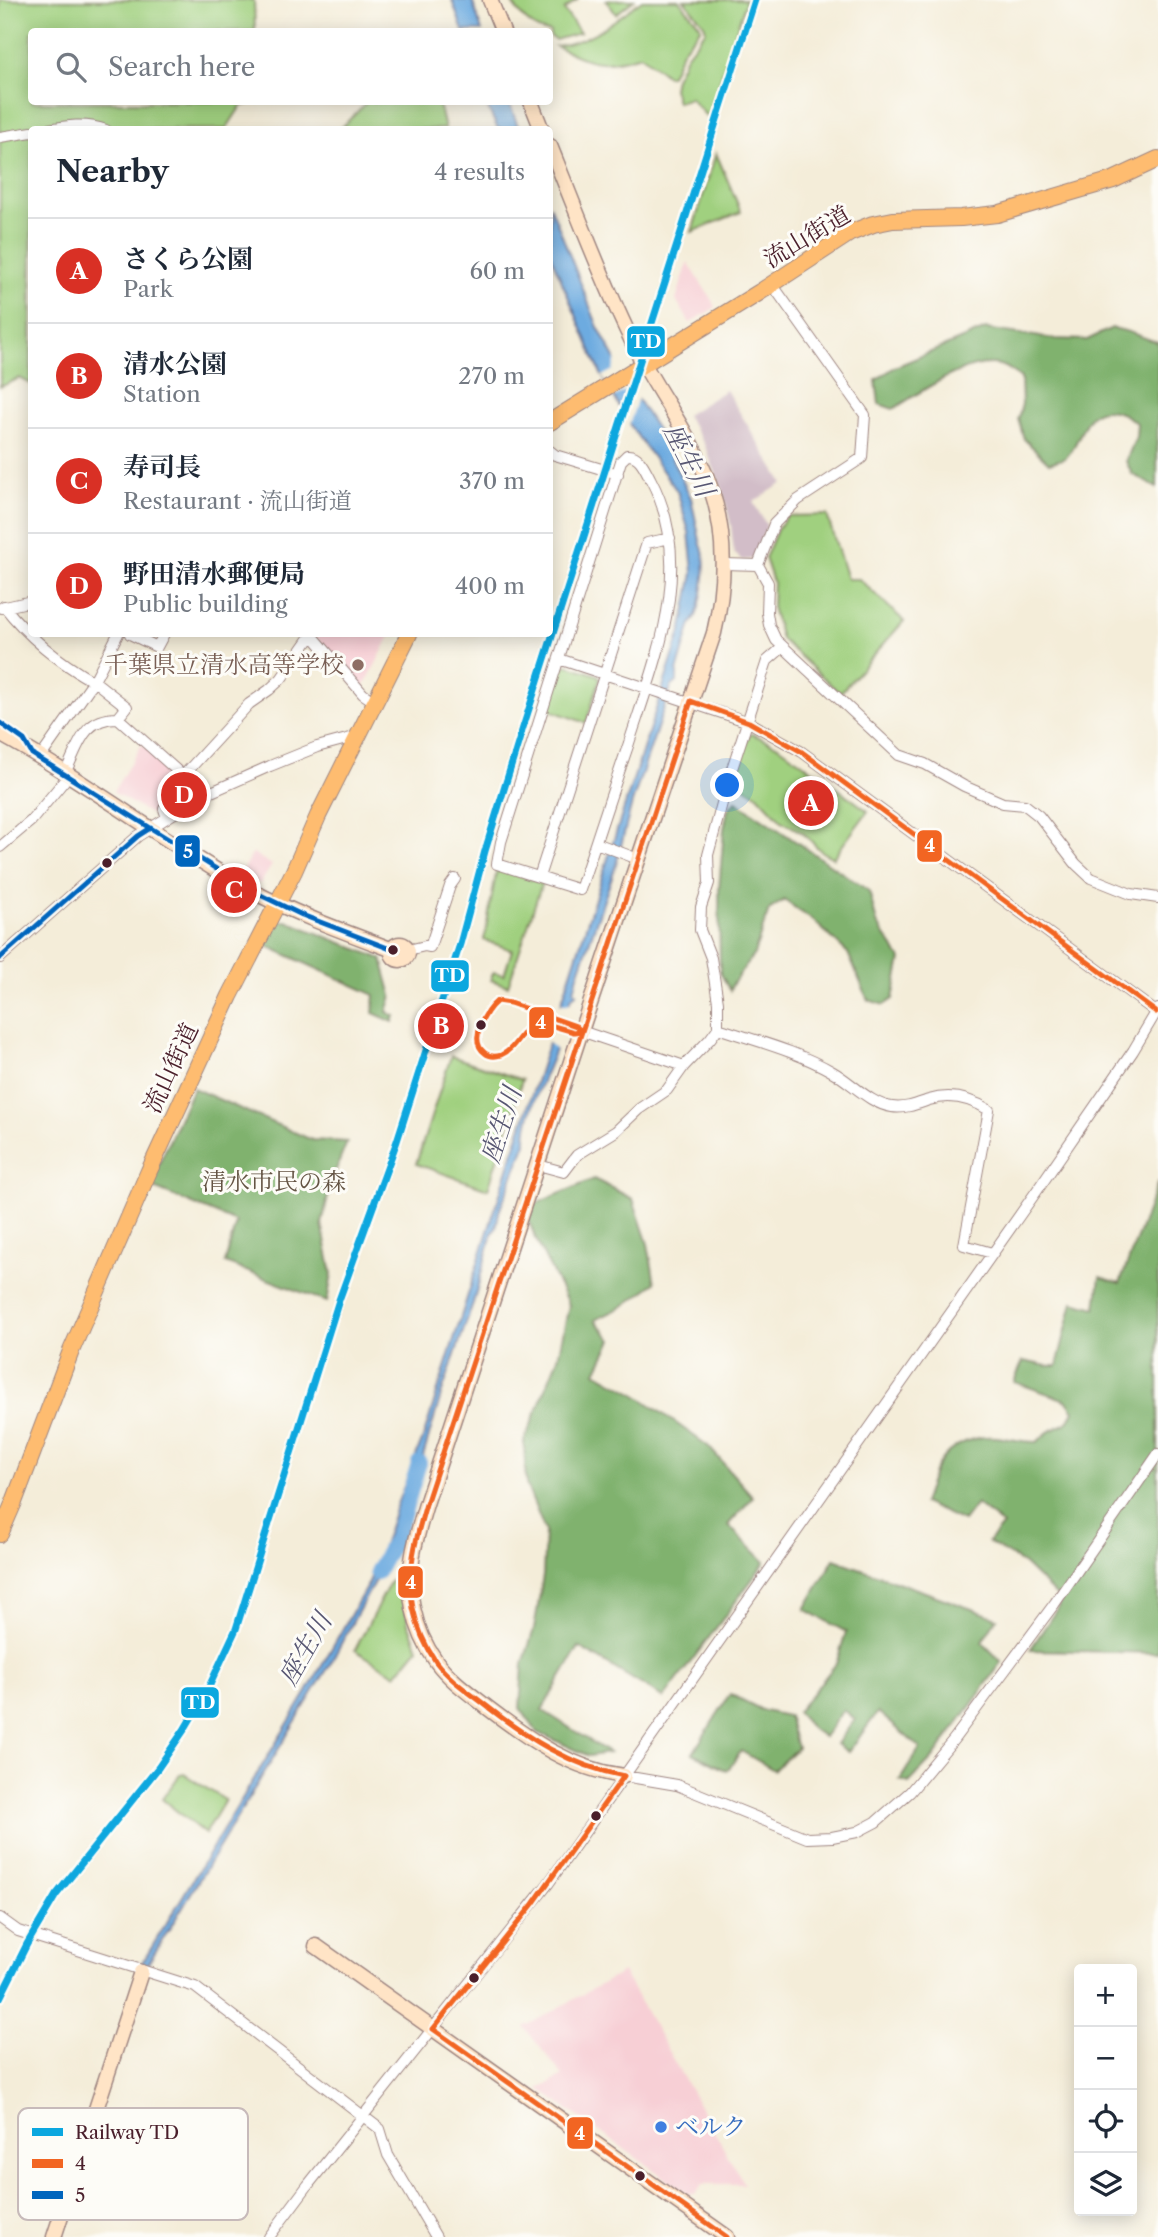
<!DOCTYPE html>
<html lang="en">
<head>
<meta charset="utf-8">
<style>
	:root { --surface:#fff; --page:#f2f2f3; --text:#1f2937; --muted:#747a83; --line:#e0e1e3; --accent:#d93025 }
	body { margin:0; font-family:"Libre Caslon Text","Noto Serif JP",serif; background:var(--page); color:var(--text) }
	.controls { position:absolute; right:21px; bottom:21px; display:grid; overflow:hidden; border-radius:7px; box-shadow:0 4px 18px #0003 }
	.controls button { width:63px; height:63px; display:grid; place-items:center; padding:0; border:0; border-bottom:2px solid var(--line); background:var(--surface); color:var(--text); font:35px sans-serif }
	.you { position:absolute; left:728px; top:786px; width:24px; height:24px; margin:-18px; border:5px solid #fff; border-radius:50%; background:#1a73e8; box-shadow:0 0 0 10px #1a73e833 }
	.badge { display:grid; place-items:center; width:46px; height:46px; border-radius:50%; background:var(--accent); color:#fff; font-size:23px; font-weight:700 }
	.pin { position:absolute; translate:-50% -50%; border:4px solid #fff; box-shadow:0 2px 7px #0006 }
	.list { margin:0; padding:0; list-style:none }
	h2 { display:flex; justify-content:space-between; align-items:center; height:91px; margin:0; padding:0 28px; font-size:30px }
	h2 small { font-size:23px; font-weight:400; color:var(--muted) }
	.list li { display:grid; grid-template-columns:46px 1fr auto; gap:21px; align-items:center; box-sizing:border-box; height:105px; padding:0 28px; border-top:2px solid var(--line) }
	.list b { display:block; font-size:26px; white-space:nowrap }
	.list p { margin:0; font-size:23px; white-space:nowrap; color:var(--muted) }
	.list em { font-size:23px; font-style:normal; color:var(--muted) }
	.icon { flex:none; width:38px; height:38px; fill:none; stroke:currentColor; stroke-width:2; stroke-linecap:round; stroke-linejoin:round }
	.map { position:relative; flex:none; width:1158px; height:2237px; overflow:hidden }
	.search { position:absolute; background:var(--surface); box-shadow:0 4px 18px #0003; left:28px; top:28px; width:525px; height:77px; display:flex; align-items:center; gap:18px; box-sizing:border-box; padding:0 24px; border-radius:7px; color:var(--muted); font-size:26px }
	.panel { position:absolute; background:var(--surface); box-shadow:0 4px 18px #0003; left:28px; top:126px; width:525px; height:511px; border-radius:7px }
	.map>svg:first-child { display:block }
	.built { fill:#f7cfd5 }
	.industrial { fill:#d2bdc8 }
	.green { fill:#a0d07f; stroke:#757855; stroke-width:2 }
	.forest { fill:#80b26e; stroke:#65684c; stroke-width:2 }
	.water { fill:#6dabe0; stroke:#5c6586; stroke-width:2 }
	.pier { fill:#f4edd9 }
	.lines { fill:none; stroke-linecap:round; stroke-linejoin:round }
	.river { stroke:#6dabe0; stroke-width:16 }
	.street-casing { stroke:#9f8682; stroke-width:12 }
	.secondary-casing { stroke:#9f8682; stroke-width:17 }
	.primary-casing { stroke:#9f8682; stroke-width:18 }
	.street { stroke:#fff; stroke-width:10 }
	.secondary { stroke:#ffe4c6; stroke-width:14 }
	.primary { stroke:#febc70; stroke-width:16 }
	.bus-1-casing { stroke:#fdfcf7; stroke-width:10 }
	.bus-2-casing { stroke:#fdfcf7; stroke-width:10 }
	.bus-1 { stroke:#f26522; stroke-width:5 }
	.bus-2 { stroke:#0065bd; stroke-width:5 }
	.rail-1-casing { stroke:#fdfcf7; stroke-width:12 }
	.rail-1 { stroke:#0ba7df; stroke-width:7 }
	.education-dot { fill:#8d6e63; stroke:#fdfcf7; stroke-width:2.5 }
	.bus-dot { fill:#4a1f2b; stroke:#fdfcf7; stroke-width:2.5 }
	.shop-dot { fill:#3f7fe0; stroke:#fdfcf7; stroke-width:2.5 }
	.labels { text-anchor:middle; stroke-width:6; stroke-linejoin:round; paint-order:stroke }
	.street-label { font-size:24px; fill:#4a1f2b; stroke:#fdfcf7 }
	.education-label { font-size:24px; fill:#785e54; stroke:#fdfcf7; text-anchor:end }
	.park-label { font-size:24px; fill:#645444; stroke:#fdfcf7 }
	.shop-label { font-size:24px; fill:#366cbe; stroke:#fdfcf7; text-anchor:start }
	.water-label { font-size:26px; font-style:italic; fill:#585773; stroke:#fdfcf7 }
	.key { fill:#fdfcf7; stroke:#c7baba; stroke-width:2 }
	.key-label { font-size:19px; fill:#4a1f2b }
	.line-badge { stroke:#fdfcf7; stroke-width:2.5 }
	.badge-label { font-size:19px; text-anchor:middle; font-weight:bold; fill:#fff }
</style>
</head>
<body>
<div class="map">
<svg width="1158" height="2237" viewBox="0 0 1158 2237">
	<rect width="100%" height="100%" fill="#fdfcf7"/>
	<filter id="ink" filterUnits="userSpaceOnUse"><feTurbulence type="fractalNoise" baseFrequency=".0143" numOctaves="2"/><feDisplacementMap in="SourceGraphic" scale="14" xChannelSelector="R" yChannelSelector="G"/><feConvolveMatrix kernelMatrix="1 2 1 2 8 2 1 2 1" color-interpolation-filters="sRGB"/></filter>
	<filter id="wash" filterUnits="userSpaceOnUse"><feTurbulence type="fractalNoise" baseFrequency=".00686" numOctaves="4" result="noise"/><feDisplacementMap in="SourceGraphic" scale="28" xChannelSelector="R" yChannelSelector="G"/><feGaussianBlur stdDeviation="1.57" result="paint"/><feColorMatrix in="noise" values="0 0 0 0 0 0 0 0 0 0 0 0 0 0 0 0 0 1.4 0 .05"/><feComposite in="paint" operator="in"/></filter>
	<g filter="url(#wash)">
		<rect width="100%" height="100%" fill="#f4edd9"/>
		<path class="built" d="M688,262L716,307L690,323L676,300Z
			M313,634H391L363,689Z
			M142,744L177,775V781L159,813L150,814L113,792Z
			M184,780L197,794L170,812L168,805Z
			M253,853L272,865L260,884L241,873Z
			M623,1972L626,1977L744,2184H703L695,2194H688L539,2089L563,2076L524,2027Z"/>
		<path class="industrial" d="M726,390L783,483L753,502L767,526L757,549V556L754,559L742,560L734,553L731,525L722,488L704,444L686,415Z"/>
		<path class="green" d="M0,0H254L255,31L32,32V102H255L241,106L226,129L32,130L31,384L20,378L0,387Z
			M510,0H577L564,10L580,33L555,40L550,36V32C532,32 519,13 510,0Z
			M606,0H634L616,14Z
			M642,0H679L699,24L701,28L683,49L671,75L667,76L641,55C600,67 594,64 556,46C591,42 615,20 642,0Z
			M684,0H746L708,118L690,98L677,102L673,88L675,78L686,56L706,30L704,24Z
			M367,102H436L440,108L445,129H340Z
			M716,153L741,212L692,232Z
			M827,515L847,579H859L904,621L840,693L781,639L772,607L773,582L765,558L777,530L787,516Z
			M567,665L598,675L600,679L586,723L547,709L560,668Z
			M752,734L779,746L868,811L833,858L822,852L803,833L782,821L758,795L733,780L749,735Z
			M497,868L542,883L508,986L491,980L493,972L504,975L512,950L484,940Z
			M451,1056L522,1080L488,1189L416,1164Z
			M391,1580L402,1585L408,1623L418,1648L396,1675L355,1650Z
			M184,1774L225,1800L205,1834L162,1799L180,1775Z"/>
		<path class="forest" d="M1112,328C1128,330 1142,338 1158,342L1157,488L1132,474L1126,461L1136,437L1137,423C1126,415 1120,411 1107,410C1082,408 1081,446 1065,458C1062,460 1054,461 1049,463L1024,439L1018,419L1022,404L1021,378C1016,374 1009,368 1003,366C970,355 920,393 893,409L879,404L876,380L895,367L986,329L1055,339L1087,340Z
			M736,801L869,891L877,923L901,959L893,999L884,1005L868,1000L848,953L815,922L784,900L769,910L754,954L732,985L730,991L720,972L719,889L724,829L728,809Z
			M277,921H287L382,959L392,996L387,1012L395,1016L393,1022L373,1013L375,995L265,945Z
			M193,1088L312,1140L347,1142L331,1182L322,1224L332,1274L327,1302L225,1263L236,1222L149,1186Z
			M594,1179L633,1199L648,1244L655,1283L622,1307L595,1320L612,1340L596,1372L638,1396L708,1446L753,1497L728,1525L765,1562L664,1698L579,1647L542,1710L609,1753L589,1756L537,1732L520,1708L523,1664L534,1629L543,1576L545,1531L526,1484L524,1442L558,1358L569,1305L540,1248L526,1215L537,1203Z
			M1158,1182V1653L1030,1650L1062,1601L1024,1564L988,1542L1003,1525L976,1504L963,1521L923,1503C928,1491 931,1477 937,1466C951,1443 978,1433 1004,1438C1016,1440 1025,1442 1037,1442L1048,1432L1068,1422L1074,1411L1066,1400L1014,1382L1023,1361L1047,1366H1057L1073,1302L1096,1308L1100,1277L1120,1283Z
			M834,1559L997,1618L982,1642L1002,1662L933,1758L909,1783L900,1780L920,1748L878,1712L848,1752L837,1744L855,1719L843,1710L824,1737L811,1728L797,1712L836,1664L846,1632L805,1609Z
			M730,1694L764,1711L788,1716L797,1748L774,1770L741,1751L727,1771L693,1753Z"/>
		<path class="water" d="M452,0H472L482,31H463Z
			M485,102H509L519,129H498Z
			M550,205L598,327L636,397L661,436L691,498L701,545C709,559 702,612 691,624L677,672V682L671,687L632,803L616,865L578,975L574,991L577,993L571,998C565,1017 560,1037 553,1055C543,1081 525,1115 526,1143L499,1212L496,1228L492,1234L473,1303L441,1395L420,1467L382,1567L329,1666L146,1967L141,1965L307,1692L368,1584L378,1562L394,1512L423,1438L487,1234L682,628L693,573L689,532L677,491L631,427L601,374L550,254Z"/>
		<path class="pier" d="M617,354L639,395L628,428L619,413L626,391L613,397L602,376L613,370Z
			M575,1000H574L558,1052L546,1041L557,1004H567Z"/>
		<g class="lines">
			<path class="river" d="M377,1572L397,1535L419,1463"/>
		</g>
	</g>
	<g filter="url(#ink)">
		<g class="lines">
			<g class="street-casing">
				<path id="street" d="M43,130C65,126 85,122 106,130
					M0,137L32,132
					M772,284L865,415L862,458L798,500L774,524L758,565L768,583L767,613L769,625L776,640L899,755L925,764L964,786L1003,803L1025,805L1039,816L1076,864L1091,878L1131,894L1158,898
					M550,451L555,455L618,474
					M627,455C640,454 645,469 651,480C696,565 656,659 629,743C612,792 596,841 580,890L497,864L501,842L621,461Z
					M724,564L758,565
					M4,606C29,638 59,662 94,682
					M1,608L32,601
					M130,634L157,647L164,634
					M559,659L749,722L802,752L1156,1012
					M94,681L127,707L118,718
					M40,758L94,681L118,634
					M65,773C79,746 82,718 118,718L183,776L200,797
					M167,818L164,809L183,776L249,704L269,690L281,679L312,635L363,694L375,702
					M596,843L638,859
					M0,847L31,821L69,775
					M539,877L647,543L670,538
					M408,950L425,946L430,947L450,886L455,879
					M0,958L138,836L200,797L270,766L317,747L358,736
					M718,1028C756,1041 797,1051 833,1072C851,1082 870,1104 892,1107C905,1109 917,1104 929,1100C951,1093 970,1098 989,1110L964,1245L992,1253
					M581,1031L684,1066
					M538,1165L564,1172L577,1155L616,1131L639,1109L667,1090L684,1066L710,1039L718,1028V1002L711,958L700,930L701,907L709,883L708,855L728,781L767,661L783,647
					M624,1776L677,1785L807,1838L832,1837L857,1832L876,1822L910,1792L954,1739L1055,1603L1158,1454
					M0,1918L18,1931L195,1987L380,2129L388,2155L436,2237
					M269,2237L308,2185L548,1884L1036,1192L1133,1051L1158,1009"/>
			</g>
			<g class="secondary-casing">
				<path id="secondary" d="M490,0L503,32
					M531,102L542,130
					M550,146C576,210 600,275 630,337C650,381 680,419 700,462C727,517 728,574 714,633L581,1031L426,1504C416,1538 405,1572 413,1608C417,1627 425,1646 436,1661C450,1680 469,1693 488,1708C530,1740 570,1769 624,1776
					M0,734C86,781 164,842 250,890C295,914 345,932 393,950
					M392 952a8 8 0 1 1 16 0a8 8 0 1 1-16 0Z
					M316,1946L727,2237
					M54,2237L141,1972"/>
			</g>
			<g class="primary-casing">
				<path id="primary" d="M550,422L760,292L850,233L873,224L893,220L961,218L997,214L1113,180L1158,159
					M0,1534L14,1502L71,1351L149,1171L230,996L294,871L318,816L409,634"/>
			</g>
			<use href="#street" class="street"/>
			<use href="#secondary" class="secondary"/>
			<use href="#primary" class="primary"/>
			<g class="bus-1-casing">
				<path id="bus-1" d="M691,701L749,722L802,752L1156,1012
					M497,1001L510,1003L576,1026L581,1031L574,1032L536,1021C521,1029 516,1049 501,1055C495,1057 490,1057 485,1053C468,1041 485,1011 497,1001Z
					M624,1776C570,1766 527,1738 484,1704C467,1691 449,1679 436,1662C425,1646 417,1627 413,1608C406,1573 416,1538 426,1504L691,701
					M433,2029L727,2237
					M433,2029L533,1904L624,1776"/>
			</g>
			<g class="bus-2-casing">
				<path id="bus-2" d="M0,723L24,740L32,754L250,890L302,915L393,950
					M0,958L138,836L149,829"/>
			</g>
			<use href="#bus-1" class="bus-1"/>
			<use href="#bus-2" class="bus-2"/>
			<g class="rail-1-casing">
				<path id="rail-1" d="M0,1998L27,1944L56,1895L158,1768L184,1730L207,1691L236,1629L339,1300L397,1141L460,944L485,851L520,737L755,0"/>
			</g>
			<use href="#rail-1" class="rail-1"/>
		</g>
	</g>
	<circle class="education-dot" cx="358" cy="665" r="7"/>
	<g class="bus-dot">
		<circle cx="107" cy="863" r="6"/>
		<circle cx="393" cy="950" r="6"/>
		<circle cx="481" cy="1025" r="6"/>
		<circle cx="596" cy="1816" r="6"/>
		<circle cx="474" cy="1978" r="6"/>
		<circle cx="640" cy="2176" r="6"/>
	</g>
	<circle class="shop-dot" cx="661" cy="2127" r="7"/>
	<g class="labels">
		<g class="street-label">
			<text transform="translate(807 237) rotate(-31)" y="8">流山街道</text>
			<text transform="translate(171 1068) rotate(-65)" y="8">流山街道</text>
		</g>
		<g class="education-label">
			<text x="344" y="673">千葉県立清水高等学校</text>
		</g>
		<g class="park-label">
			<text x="274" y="1190">清水市民の森</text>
		</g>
		<g class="shop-label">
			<text x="675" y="2135">ベルク</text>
		</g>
		<g class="water-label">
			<text transform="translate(689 460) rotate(63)" y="9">座生川</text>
			<text transform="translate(501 1125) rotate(-72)" y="9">座生川</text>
			<text transform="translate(305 1649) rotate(-60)" y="9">座生川</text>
		</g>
	</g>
	<rect x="18" y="2108" width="230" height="112" rx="10" class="key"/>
	<rect x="32" y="2128" width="31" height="8" fill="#0ba7df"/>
	<rect x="32" y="2159" width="31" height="9" fill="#f26522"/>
	<rect x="32" y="2191" width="31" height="8" fill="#0065bd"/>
	<g class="key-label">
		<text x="75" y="2139">Railway TD</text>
		<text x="75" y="2170">4</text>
		<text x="75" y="2202">5</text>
	</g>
	<g class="line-badge">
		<rect x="626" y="325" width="40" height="33" rx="7" fill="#0ba7df"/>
		<rect x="916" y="829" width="27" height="34" rx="7" fill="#f26522"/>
		<rect x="174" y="834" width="27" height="34" rx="7" fill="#0065bd"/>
		<rect x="430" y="959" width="40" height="34" rx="7" fill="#0ba7df"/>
		<rect x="528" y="1006" width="27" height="33" rx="7" fill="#f26522"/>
		<rect x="397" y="1565" width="27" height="34" rx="7" fill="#f26522"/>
		<rect x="180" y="1686" width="40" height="33" rx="7" fill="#0ba7df"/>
		<rect x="566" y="2116" width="28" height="34" rx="7" fill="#f26522"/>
	</g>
	<g class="badge-label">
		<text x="646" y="348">TD</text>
		<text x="930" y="852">4</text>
		<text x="188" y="858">5</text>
		<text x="450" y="982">TD</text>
		<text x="541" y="1029">4</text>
		<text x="411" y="1589">4</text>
		<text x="200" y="1709">TD</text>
		<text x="580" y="2140">4</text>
	</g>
</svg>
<div class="controls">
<button>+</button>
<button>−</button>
<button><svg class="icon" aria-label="locate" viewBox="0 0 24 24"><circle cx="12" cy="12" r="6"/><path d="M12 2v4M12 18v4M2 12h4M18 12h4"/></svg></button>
<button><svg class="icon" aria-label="layers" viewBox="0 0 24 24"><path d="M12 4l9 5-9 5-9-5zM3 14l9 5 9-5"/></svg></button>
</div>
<div class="you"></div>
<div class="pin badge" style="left:811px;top:803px">A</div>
<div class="pin badge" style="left:441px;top:1026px">B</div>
<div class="pin badge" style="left:234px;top:890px">C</div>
<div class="pin badge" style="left:184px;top:795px">D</div>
<div class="search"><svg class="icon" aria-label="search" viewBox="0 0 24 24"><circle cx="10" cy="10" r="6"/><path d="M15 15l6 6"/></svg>Search here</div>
<section class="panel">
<h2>Nearby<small>4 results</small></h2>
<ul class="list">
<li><span class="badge">A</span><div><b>さくら公園</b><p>Park</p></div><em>60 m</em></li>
<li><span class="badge">B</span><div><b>清水公園</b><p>Station</p></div><em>270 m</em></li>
<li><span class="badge">C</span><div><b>寿司長</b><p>Restaurant · 流山街道</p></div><em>370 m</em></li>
<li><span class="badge">D</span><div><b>野田清水郵便局</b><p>Public building</p></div><em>400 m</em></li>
</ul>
</section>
</div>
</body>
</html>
